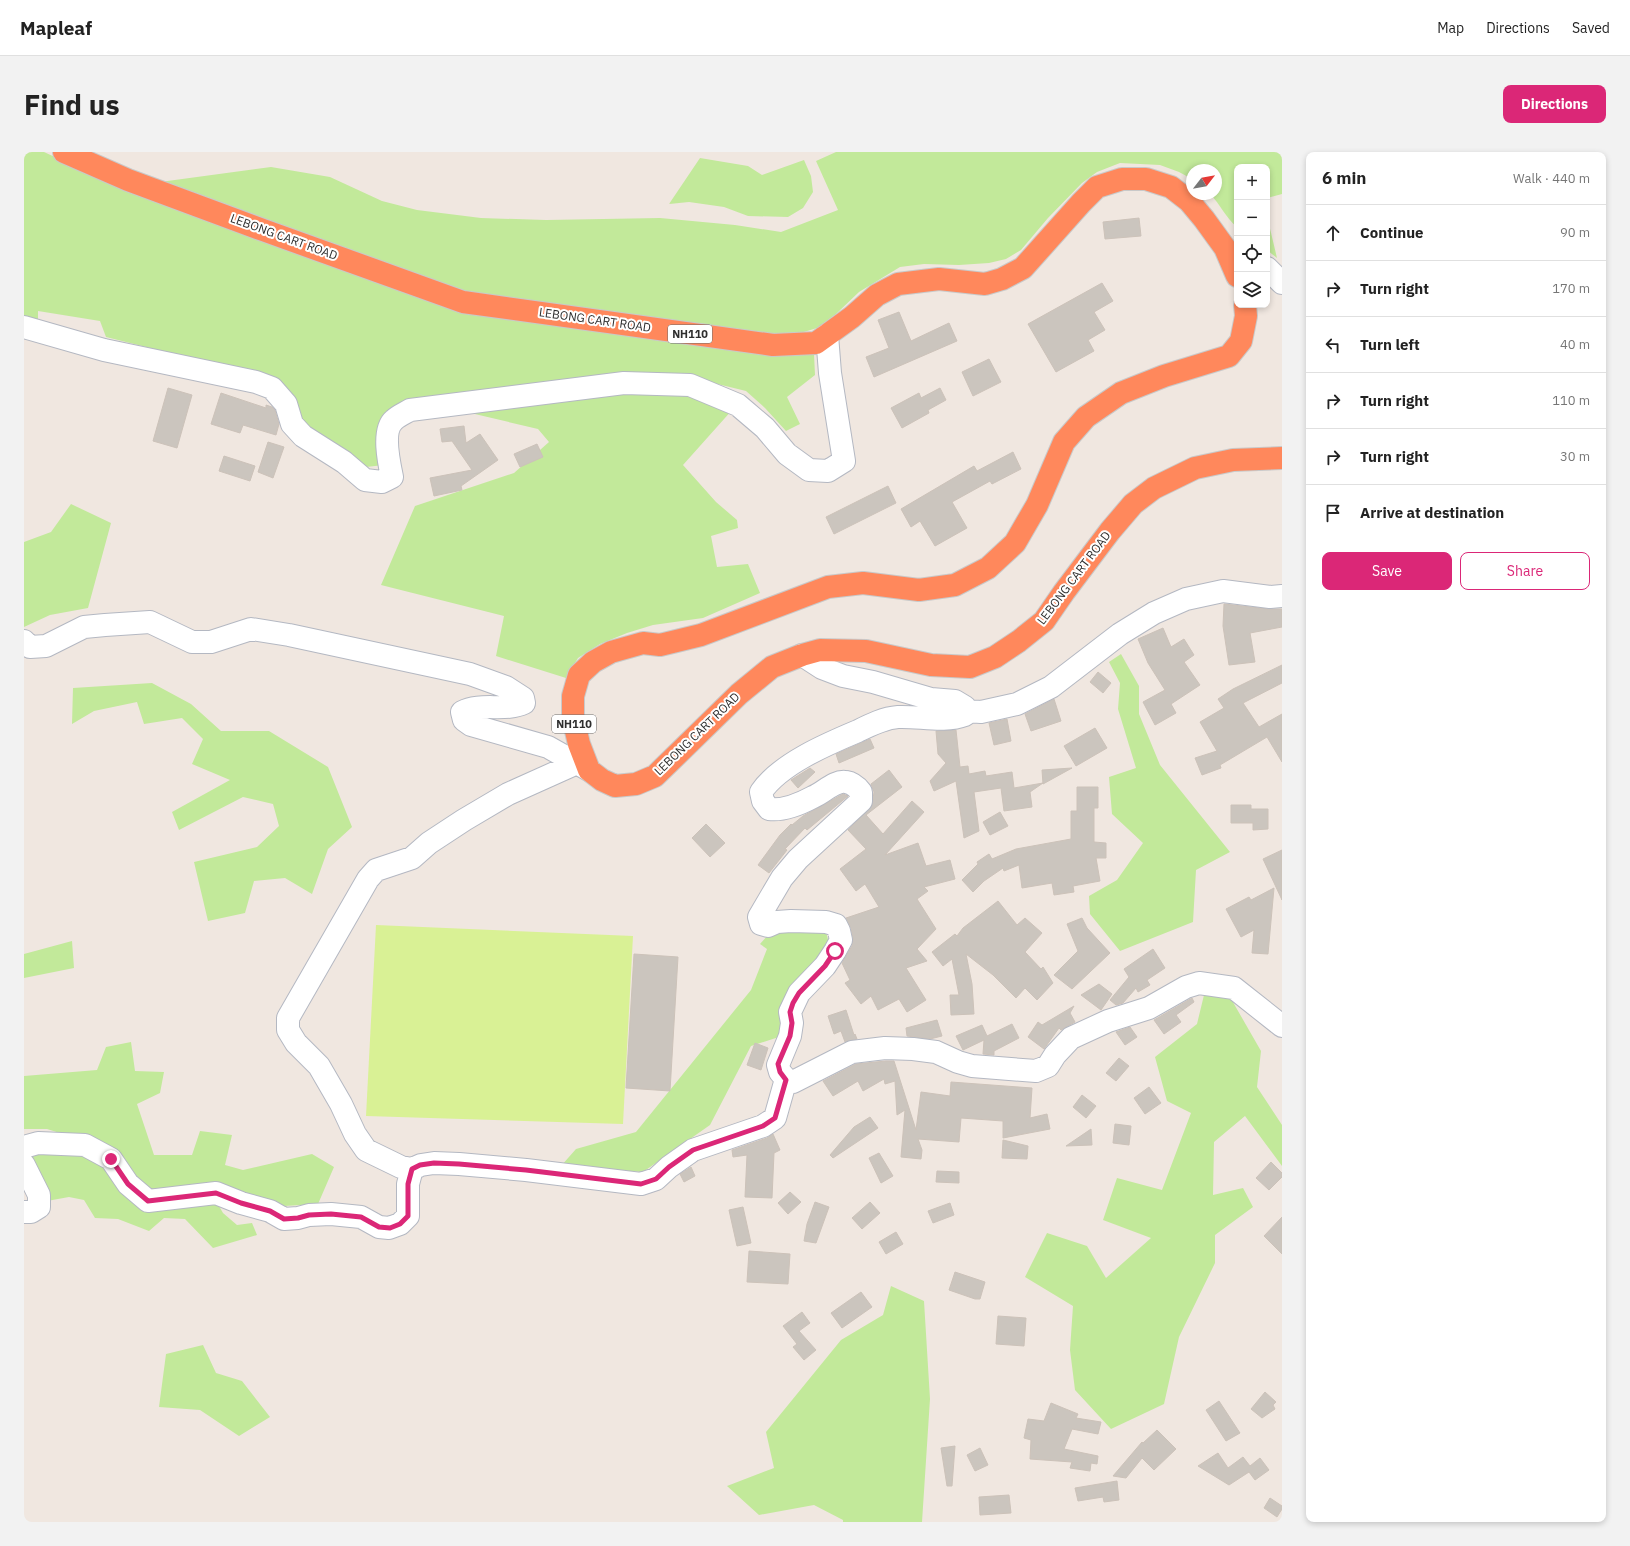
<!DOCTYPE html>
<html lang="en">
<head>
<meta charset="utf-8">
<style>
	:root { --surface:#fff; --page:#f2f2f2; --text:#222; --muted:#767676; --line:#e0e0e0; --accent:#db2777 }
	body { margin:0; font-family:"IBM Plex Sans",sans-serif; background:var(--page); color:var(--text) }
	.controls { position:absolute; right:12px; top:12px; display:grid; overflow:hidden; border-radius:8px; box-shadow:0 2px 6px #0003 }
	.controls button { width:36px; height:36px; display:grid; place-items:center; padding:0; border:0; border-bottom:1px solid var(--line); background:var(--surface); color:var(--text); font:20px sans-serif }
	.compass { position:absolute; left:1162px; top:12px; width:36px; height:36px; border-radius:50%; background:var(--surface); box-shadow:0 2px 6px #0003; rotate:59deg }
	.stop { position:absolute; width:12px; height:12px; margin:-9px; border:3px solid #db2777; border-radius:50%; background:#fff }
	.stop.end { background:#db2777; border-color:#fff; box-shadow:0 1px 4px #0008 }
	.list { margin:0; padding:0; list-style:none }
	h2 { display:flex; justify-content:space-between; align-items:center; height:52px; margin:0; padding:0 16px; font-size:17px }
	h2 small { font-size:13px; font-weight:400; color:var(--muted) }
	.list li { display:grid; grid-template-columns:26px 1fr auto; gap:12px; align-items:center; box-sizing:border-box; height:56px; padding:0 16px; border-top:1px solid var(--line) }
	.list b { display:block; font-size:15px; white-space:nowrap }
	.list em { font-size:13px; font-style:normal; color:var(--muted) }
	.actions { display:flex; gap:8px; padding:12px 16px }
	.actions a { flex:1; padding:9px 0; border:1px solid var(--accent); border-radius:8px; text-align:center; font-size:14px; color:var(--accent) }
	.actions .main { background:var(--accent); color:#fff }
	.icon { flex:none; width:22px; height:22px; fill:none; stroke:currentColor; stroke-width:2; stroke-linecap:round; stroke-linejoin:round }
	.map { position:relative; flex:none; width:1258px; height:1370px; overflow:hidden; border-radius:8px }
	header { display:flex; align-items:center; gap:24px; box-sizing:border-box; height:56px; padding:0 20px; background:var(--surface); border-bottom:1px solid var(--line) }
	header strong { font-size:19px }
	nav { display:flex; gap:22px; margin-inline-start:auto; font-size:14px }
	.intro { display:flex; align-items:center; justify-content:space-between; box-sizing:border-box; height:96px; padding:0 24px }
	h1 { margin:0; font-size:28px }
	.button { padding:10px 18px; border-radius:8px; background:var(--accent); color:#fff; font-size:14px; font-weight:700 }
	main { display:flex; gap:24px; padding:0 24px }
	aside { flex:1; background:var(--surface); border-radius:8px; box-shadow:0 2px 6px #0003 }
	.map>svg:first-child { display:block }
	.green { fill:#c2e99a }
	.pitch { fill:#d9f195 }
	.building { fill:#cbc5be; stroke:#ccc2b9 }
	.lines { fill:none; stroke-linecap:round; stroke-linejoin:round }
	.minor-casing { stroke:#b4b8c2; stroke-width:24 }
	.highway-casing { stroke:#c9c9c9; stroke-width:24 }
	.minor { stroke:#fff; stroke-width:22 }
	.highway { stroke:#ff885c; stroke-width:22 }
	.route { stroke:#db2777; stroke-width:5 }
	.labels { text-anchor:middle; stroke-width:4; stroke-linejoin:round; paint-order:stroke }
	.shield { fill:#fff; stroke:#6d6d6d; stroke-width:1 }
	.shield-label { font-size:11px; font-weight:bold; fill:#2e2e2e }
	.street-label { font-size:12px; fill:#2e2e2e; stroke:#fff }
</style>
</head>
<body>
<header>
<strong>Mapleaf</strong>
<nav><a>Map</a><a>Directions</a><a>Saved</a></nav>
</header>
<div class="intro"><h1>Find us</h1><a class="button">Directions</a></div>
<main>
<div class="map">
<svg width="1258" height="1370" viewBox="0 0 1258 1370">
	<rect width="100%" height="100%" fill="#f0e7e0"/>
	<path class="green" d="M0,0H20L100,37L442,158L790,202L791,223L763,245L776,272L762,279L741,256L722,239L669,226L374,255L360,313L342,315L285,276L235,223L82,185L76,169L14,159V174L0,169Z
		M812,0H1258V42L1243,46V15H1213V75C1202,66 1196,52 1186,42H1192V18H1168V27L1155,20L1136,13L1096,11L1073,20L1058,31L1024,66L997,98L982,107L965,111L935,113L900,112L876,115L835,140L812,162L793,176L773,182L748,183L440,144L136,30L247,15L306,25L358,49L393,58L457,66L522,68L636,66L711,73L757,80L814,58L792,9Z
		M676,6L724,14L738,23L780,8L787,24L789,40L779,56L764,65L724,64L700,55L665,50L645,52Z
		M1243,64L1253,106L1243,98Z
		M599,238H665L709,257L659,313L692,350L713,368L714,376L687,384L693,415L724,412L736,441L679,466L629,473L603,481L576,492L554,506L542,526L472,504L480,464L357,433L391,354L490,321L525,290L514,277L438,259Z
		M47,352L87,371L64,456L26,463L0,475V390L27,380Z
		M1097,502L1115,534V562L1136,613L1206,700L1172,718L1169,770L1096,799L1066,762L1065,744L1093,728L1119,691L1088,662L1085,625L1112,616L1094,557L1096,531L1085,510Z
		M128,531L167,552L197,579H245L304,615L328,675L304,697L288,742L261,726L230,729L221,761L184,769L170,710L233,695L255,674L249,652L219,645L155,678L148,660L206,628L168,612L179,587L158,566L120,572L113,550L70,559L48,572L49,536Z
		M763,775L802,780L806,795L758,884L727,894L686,973L619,1020L537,1014L552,997L612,980L727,838L743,797L736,792L745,782Z
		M48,789L50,816L0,826V802Z
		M1180,843L1206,845L1237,899L1233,935L1258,973V1014L1221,964L1190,990L1189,1043L1219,1036L1229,1055L1191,1083V1111L1155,1185L1140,1252L1087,1277L1051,1238L1046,1198L1049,1154L1001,1125L1023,1081L1063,1094L1082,1126L1127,1086L1079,1068L1093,1026L1138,1038L1167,961L1143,949L1131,905L1173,872Z
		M107,890L111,919L140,920L136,941L113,952L130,1003H168L176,979L208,983L201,1013L219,1018L288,1002L310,1015L294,1052L260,1054L251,1056L125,1044L58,988L23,977H0V924L73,918L82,895Z
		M10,999H56L75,1008L104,1039L191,1047L199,1061L213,1073L228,1071L233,1083L189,1096L161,1067L140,1066L125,1079L94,1067L71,1066L60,1048L45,1045L23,1049L4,1006Z
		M867,1134L900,1149L906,1247L898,1370H819V1368L790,1353L735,1363L703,1334L750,1316L742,1280L817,1188L859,1163Z
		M179,1193L192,1221L218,1229L246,1265L215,1284L176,1258L135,1255L142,1202Z"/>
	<path class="pitch" d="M352,773L609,784L599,972L342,964Z"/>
	<path class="building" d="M1115,66L1117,84L1081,87L1079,70Z
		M1078,131L1089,149L1070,160L1081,178L1064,188L1070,199L1032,220L1004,172Z
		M875,160L887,189L925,171L933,189L850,225L842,205L865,196L854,168Z
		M965,207L977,230L949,244L938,220Z
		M144,236L168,243L153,296L129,289Z
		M916,236L922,248L904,258L905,261L878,276L867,256L895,241L897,246Z
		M197,241L242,256V253L248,255L251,258L255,272L252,283L219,273L216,281L187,272Z
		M440,274L442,291L456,282L474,308L437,334L438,338L410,344L406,326L448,318L428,289L418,290L416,277Z
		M244,290L260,295L249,326L234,320Z
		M513,292L519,305L496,315L490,302Z
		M989,300L997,317L968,332L966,329L928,350L943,376L911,394L896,369L887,375L877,357L950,314L953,319Z
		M200,304L231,314L226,329L195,319Z
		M864,334L872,351L810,382L802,365Z
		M1200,452L1244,457H1258V475L1226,481L1231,510L1205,513L1199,474Z
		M1139,476L1147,495L1160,487L1170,503L1160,510L1176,533L1147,552L1152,561L1131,573L1119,550L1141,538L1124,511L1114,487Z
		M1258,513V531L1219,551L1235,575L1258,562V610L1243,585L1196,613L1197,616L1178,623L1171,606L1193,599L1176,570L1200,556L1194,547L1209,537Z
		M1074,520L1087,531L1079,541L1066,530Z
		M1030,547L1037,569L1007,579L1001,562Z
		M983,567L987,589L970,593L965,571Z
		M1071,576L1083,596L1052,614L1040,594Z
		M932,578L936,615L944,614L945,622L961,619L962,624L988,620L990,636L1019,631L1006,640L1008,655L980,659L977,636L950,640L955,679L940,686L932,629L910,639L906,629L922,611L914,602L912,579Z
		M846,587L850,596L815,611L812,602Z
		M786,616L791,620L774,636L767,628Z
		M1048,616L1019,632L1018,618Z
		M865,618L878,635L842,663L859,682L888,649L900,660L861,703L894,691L902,714L926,708L931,727L900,735L904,739L893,747L912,777L893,797L903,809L882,816L902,848L883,860L875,847L854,858L847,844L837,852L821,831L826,828L818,811L828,794L829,786L827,776L822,766L855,755L841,732L832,739L816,717L842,697L824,678L848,654L850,640L847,632Z
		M1053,635H1074V656H1070V690L1082,691V706H1072L1076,729L1049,734L1050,740L1030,743L1028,731L998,736L995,713L980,719L979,716L960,729L949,740L938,728L954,712L953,710L965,702L968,707L992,697L1047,687V659H1053Z
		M819,642L824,644L783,678L781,676L761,697L763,698L745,721L734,713L756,683L767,672L768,673L779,664Z
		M1207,653H1227V657H1244V677L1229,678V671H1207Z
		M976,660L984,674L966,683L959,670Z
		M682,672L701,691L686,705L668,686Z
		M1258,698V748L1239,707Z
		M1250,736L1244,802L1228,801L1230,778L1217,785L1202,757L1225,745L1227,748Z
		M974,749L993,773L1001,766L1018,781L1001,800L1017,817L1019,815L1029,831L1013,848L1001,836L992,846L969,823L942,802L948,832L950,862L927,863L926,843H935L928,807L919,814L908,800L931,782L933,784L939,776Z
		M1058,766L1063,776L1086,801L1048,837L1030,823L1054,799L1043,772Z
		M1129,797L1141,816L1123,828L1126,833L1114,840L1112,836L1099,851L1092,853L1086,848L1105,825L1100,817Z
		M610,802L654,805L646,939L602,936Z
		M1075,832L1088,842L1077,858L1057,843Z
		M1168,846L1170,850L1152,863L1157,870L1140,882L1130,868Z
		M1050,854L1046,861L1051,870L1037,878L1035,876L1020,897L1004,885L1014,870L1018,873Z
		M822,858L830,883L831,882L833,887L821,890L817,879L810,882L804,864Z
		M913,868L918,884L906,887L883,884L882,876Z
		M988,872L995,886L970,899V903L959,902L960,888L939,898L932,884L958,873L963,884Z
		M1106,875L1113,885L1101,893L1092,880Z
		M731,891L744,896L737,918L723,913Z
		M1095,906L1105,914L1092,929L1082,921Z
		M862,909H870L892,978L897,940L926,944L927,930L1008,936L1006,966L1023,962L1026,977L979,986V969L937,966L935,990L894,987L898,998L897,1007L877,1005L881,958L873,963L871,929L861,932L860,927L839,939L834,929L809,944L799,929L832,912Z
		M1125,935L1137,951L1121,962L1110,946Z
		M1058,943L1072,954L1062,966L1049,955Z
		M846,965L854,976L809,1006L806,1003L830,975Z
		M1091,972L1107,974L1105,993L1089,991Z
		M1067,977L1068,993L1042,994Z
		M749,982L756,998L750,1001L748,1046L721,1045L723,1003L709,1005L708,998L743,986Z
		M979,988L1004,994L1003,1007L978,1006Z
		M855,1001L869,1024L857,1031L845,1006Z
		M1247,1010L1258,1021V1025L1245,1038L1232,1026Z
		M667,1015L671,1024L660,1030L656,1022Z
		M913,1019L935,1020V1031L912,1030Z
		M766,1040L777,1050L764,1062L754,1051Z
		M791,1050L805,1055L792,1091L780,1089L783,1072Z
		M846,1050L856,1061L838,1077L828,1066Z
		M926,1051L930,1063L909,1071L904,1059Z
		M719,1055L727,1091L713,1094L705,1058Z
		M1258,1065V1102L1240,1084Z
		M872,1080L879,1092L862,1102L855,1090Z
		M725,1099L766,1102L764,1132L723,1130Z
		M931,1120L961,1130L956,1147H951L925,1138Z
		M837,1140L848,1155L818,1176L807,1161Z
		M778,1160L786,1171L775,1179L792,1198L780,1208L769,1195L773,1192L759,1174Z
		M974,1164L1002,1166L1000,1194L972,1192Z
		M1241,1240L1252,1250L1249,1253L1251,1257L1238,1266L1227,1257Z
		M1195,1249L1216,1281L1202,1289L1182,1258Z
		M1027,1251L1054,1262L1052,1266L1077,1270L1074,1282L1048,1277L1040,1297L1074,1304L1073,1312L1067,1311L1066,1319L1046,1316L1048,1310L1006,1307L1007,1288L1000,1286L1004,1267L1020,1269Z
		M1133,1278L1152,1297L1130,1318L1118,1306L1102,1326L1089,1324L1118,1290L1119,1291Z
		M931,1294L928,1334H923L917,1296Z
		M956,1296L964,1313L951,1319L943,1303Z
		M1194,1301L1204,1316L1219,1305L1226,1314L1236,1306L1245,1318L1231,1328L1225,1320L1205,1333L1174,1314Z
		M1093,1329L1095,1348L1080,1350L1079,1345L1054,1349L1051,1336Z
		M985,1343L987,1361L956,1363L955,1345Z
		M1246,1346L1258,1354V1357L1253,1365L1240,1356Z"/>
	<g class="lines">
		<g class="minor-casing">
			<path id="minor" d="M1243,116L1258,131
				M0,175L80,198L232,230L248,236L262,252L268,272L279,284L320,310L341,328L358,330L368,325C365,311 358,278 370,268C374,264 381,261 386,258L600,231L666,233L714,253L741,276L763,302L785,318L804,319L820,309L806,221L803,183
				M0,489L6,495L22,494L60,475L81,473L126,470L168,490H187L227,477L265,483L446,522L482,535L499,546L500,551C481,560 457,550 438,560L440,568L447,573L524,595L565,618
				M778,503L798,516L819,524L849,530L907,547L931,549L941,555L943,559L941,563C920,571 896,564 874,565C860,566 846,573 834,579C803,592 756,612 737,640L739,649L745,657C760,659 776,652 789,645C799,641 811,628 822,630C829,631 833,635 837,640V649L774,707L758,726L735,765L737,772L744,774L753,770L767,769L802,770L812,773L815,779L817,788L811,799L801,814L775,841L766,860L768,871L766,884L754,913L756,920L762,927L769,930L828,900L861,896L889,897L912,900L934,910L948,914L1012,919L1024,914L1031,903L1047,886L1084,869L1125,856L1162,835L1175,831L1210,836L1258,874
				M943,559L957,560L993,552L1027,535L1096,482L1130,461L1162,447L1199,439L1246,445L1258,444
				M0,995L14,991L61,993L87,1007L104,1032L124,1049L192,1041L217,1051L246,1059L260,1067L274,1066L285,1063L307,1062L337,1065L355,1075L365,1076L376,1072L384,1064V1032L388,1017L397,1013L410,1011L435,1012L502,1018L617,1032L632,1027L645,1015L669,998L739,974L751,966L762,927
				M0,1013L15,1043V1055L7,1060H0
				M388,1017L377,1015L342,998L331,982L317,952L295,914L272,891L264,878V866L344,727L352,718L388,706L405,691L440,668L484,642L553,611"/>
		</g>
		<g class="highway-casing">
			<path id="highway" d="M40,0L104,28L239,78L439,150L749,193L792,191L828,165L853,143L874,132L915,127L961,132L978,127L999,116L1057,51L1073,35L1098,27H1122L1147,35L1165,49L1180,67L1201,96L1213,124
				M1221,153L1222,164L1217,189L1205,204L1140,224L1097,241L1062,265L1040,290L1013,353L991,391L964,416L931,433L895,438L839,431L804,435L677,483L636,493L619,491L587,500L569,510L555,523L549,544V566L555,592L565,618L578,628L591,634L612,632L631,624L715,542L748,515L778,503L796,498L842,499L907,513L946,515L971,505L995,489L1020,469L1040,440L1086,379L1109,352L1130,336L1171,316L1209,308L1258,306"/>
		</g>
		<use href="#minor" class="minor"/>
		<use href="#highway" class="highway"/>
	</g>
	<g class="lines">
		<path class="route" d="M87,1007L104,1032L124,1049L192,1041L217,1051L246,1059L260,1067L274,1066L285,1063L307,1062L337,1065L355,1075L366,1076L376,1072L384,1064V1032L388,1017L396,1013L410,1011L435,1012L502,1018L617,1032L632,1027L645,1015L669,998L739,974L751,966L762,928L756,920L754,912L766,884L768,871L766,860L769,851L775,841L801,814L811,799"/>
	</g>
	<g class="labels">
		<g class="shield">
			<rect x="644" y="173" width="44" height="18" rx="3"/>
			<rect x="528" y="563" width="44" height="18" rx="3"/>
		</g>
		<g class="shield-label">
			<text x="666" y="186">NH110</text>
			<text x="550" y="576">NH110</text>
		</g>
		<g class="street-label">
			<text transform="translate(260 85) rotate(20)" y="4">LEBONG CART ROAD</text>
			<text transform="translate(571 168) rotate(8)" y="4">LEBONG CART ROAD</text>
			<text transform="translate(1050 426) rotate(-53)" y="4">LEBONG CART ROAD</text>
			<text transform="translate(673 582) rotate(-44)" y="4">LEBONG CART ROAD</text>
		</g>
	</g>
</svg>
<div class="controls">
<button>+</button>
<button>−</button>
<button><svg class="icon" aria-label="locate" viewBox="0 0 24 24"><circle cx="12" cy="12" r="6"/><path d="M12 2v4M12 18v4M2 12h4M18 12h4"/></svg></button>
<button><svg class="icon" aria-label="layers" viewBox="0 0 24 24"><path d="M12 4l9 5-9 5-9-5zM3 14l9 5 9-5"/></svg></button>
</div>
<svg class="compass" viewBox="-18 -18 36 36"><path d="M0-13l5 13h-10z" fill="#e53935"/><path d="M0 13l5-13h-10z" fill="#767676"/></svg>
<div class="stop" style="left:811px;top:799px"></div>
<div class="stop end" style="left:87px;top:1007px"></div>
</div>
<aside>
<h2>6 min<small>Walk · 440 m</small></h2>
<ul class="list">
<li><svg class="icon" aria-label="ahead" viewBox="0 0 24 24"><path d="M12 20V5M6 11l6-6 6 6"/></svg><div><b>Continue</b></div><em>90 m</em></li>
<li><svg class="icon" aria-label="right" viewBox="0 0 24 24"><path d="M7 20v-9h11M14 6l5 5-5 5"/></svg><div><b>Turn right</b></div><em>170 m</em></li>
<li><svg class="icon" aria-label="left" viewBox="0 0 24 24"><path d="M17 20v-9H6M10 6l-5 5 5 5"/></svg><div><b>Turn left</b></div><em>40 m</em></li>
<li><svg class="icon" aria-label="right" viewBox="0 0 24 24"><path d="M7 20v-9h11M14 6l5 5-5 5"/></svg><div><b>Turn right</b></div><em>110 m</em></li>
<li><svg class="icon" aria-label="right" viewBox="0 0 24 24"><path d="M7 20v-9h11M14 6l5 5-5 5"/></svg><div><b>Turn right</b></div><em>30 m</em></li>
<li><svg class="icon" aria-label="arrive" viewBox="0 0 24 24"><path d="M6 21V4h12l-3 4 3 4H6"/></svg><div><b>Arrive at destination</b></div></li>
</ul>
<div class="actions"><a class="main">Save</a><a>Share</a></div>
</aside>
</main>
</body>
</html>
